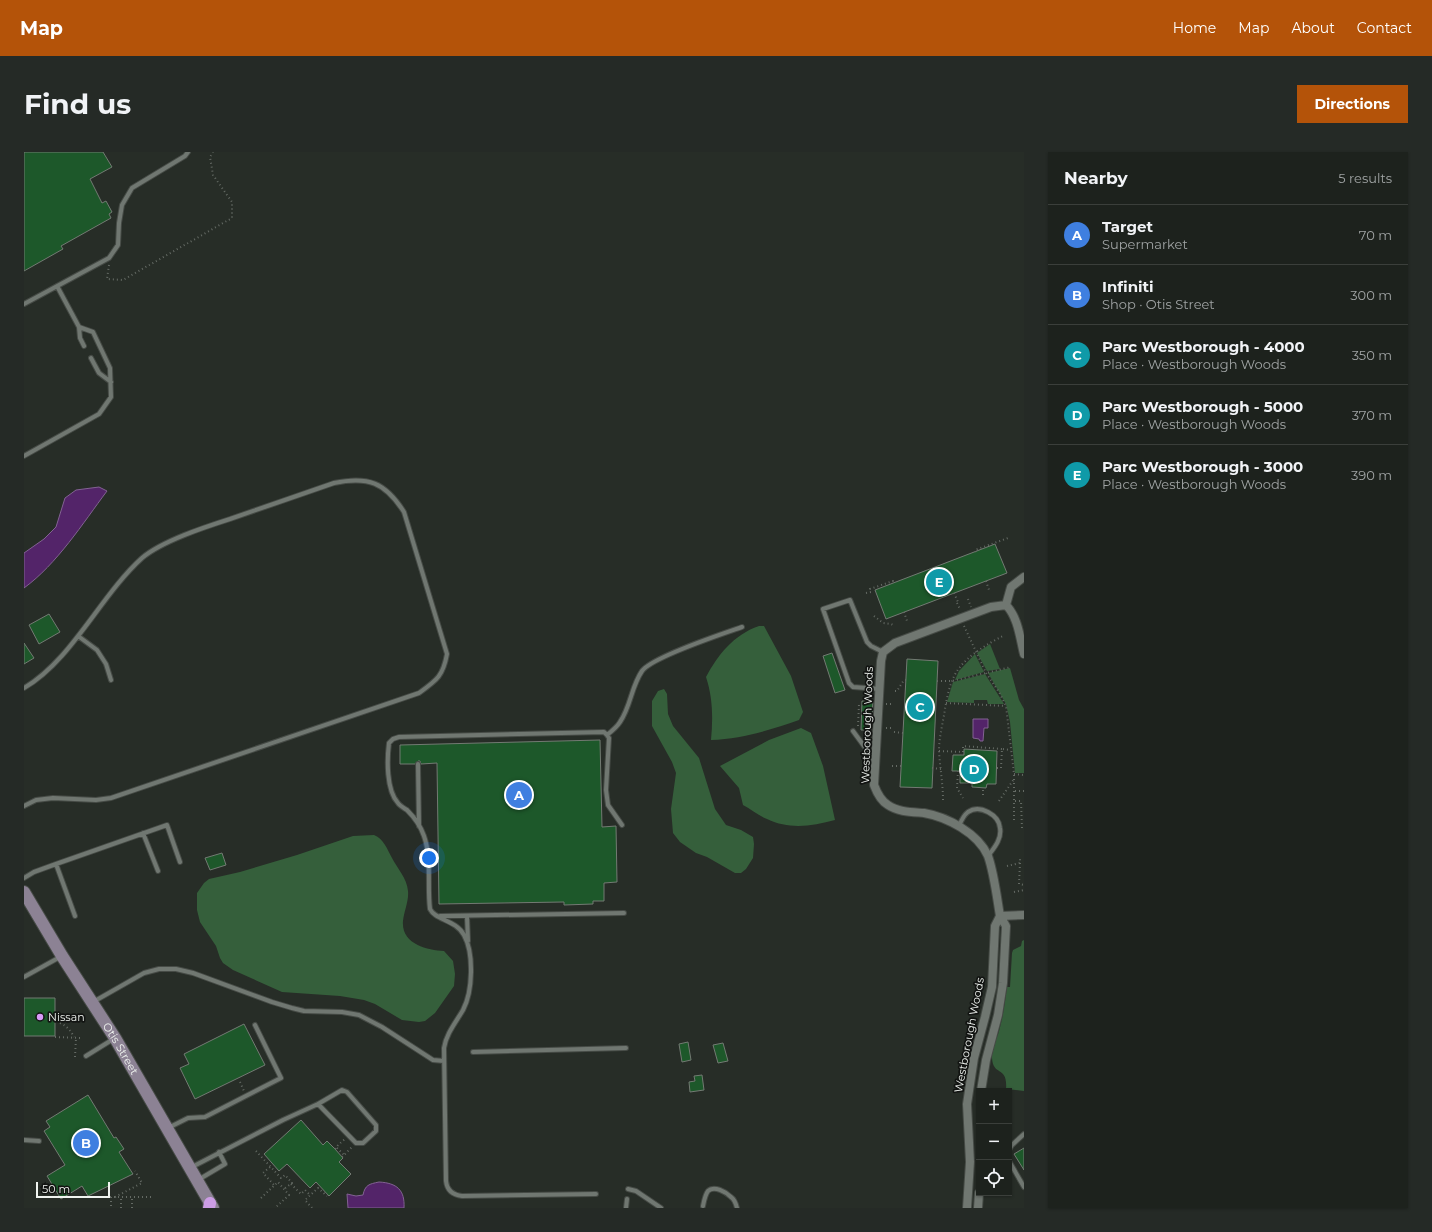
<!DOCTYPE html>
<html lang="en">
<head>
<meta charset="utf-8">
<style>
	:root { --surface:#1d221d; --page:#252a26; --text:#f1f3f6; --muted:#a0a4a4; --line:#3b3f3b; --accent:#b45309 }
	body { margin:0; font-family:Montserrat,sans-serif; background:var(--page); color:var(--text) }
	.controls { position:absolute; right:12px; bottom:12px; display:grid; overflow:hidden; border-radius:0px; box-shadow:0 1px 3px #0004 }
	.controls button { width:36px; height:36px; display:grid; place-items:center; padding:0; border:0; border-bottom:1px solid var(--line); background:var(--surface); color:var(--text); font:20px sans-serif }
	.scale { position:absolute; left:12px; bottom:10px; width:74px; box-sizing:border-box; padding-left:4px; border:2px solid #f0f4f0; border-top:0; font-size:11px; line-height:14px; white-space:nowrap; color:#f0f4f0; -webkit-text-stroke:3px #121412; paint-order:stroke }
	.you { position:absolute; left:405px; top:706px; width:14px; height:14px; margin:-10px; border:3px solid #fff; border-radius:50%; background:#1a73e8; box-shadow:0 0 0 6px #1a73e833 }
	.badge { display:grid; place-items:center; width:26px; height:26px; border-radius:50%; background:var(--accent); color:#fff; font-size:13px; font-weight:700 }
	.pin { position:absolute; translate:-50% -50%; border:2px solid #fff; box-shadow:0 1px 4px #0006 }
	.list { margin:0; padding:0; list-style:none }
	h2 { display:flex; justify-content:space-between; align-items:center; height:52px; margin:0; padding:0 16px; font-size:17px }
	h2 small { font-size:13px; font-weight:400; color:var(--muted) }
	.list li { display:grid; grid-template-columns:26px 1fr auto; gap:12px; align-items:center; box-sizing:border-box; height:60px; padding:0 16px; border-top:1px solid var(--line) }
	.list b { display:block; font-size:15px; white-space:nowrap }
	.list p { margin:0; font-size:13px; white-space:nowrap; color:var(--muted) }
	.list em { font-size:13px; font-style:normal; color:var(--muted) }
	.icon { flex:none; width:22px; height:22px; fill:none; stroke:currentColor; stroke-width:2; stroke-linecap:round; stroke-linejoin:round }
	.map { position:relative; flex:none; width:1000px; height:1056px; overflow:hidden; border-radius:0px }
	header { display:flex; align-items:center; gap:24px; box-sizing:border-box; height:56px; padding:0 20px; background:var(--accent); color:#fff }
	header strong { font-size:19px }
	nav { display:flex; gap:22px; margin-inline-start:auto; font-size:14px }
	.intro { display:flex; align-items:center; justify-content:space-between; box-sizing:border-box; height:96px; padding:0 24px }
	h1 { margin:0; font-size:28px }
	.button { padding:10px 18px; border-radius:0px; background:var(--accent); color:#fff; font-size:14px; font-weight:700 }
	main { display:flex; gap:24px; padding:0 24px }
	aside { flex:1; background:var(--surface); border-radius:0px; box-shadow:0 1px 3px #0004 }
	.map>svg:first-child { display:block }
	.green { fill:#355f3b }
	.water { fill:#532469; stroke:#826292 }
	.building { fill:#1d582a; stroke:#737a73 }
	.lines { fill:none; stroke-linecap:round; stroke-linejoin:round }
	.lane-casing { stroke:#464b46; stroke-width:6 }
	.street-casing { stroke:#464b46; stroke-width:10 }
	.secondary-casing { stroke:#464b46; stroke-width:14 }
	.highway-casing { stroke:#464b46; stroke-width:14 }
	.path { stroke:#646a64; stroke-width:2; stroke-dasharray:1 3; stroke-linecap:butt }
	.lane { stroke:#707771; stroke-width:4 }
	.street { stroke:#707771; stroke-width:8 }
	.secondary { stroke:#8c8294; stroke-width:12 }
	.highway { stroke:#cc9de5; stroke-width:12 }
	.poi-dot { fill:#d89af8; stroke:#121412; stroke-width:1.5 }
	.labels { text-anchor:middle; stroke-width:3.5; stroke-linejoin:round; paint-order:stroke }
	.street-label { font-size:11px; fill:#f0f4f0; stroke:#121412 }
	.poi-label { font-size:11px; fill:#f0f4f0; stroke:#121412; text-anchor:start }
</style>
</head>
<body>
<header>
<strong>Map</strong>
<nav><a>Home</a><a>Map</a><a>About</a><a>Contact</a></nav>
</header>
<div class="intro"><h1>Find us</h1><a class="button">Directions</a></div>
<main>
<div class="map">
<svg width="1000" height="1056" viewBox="0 0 1000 1056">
	<rect width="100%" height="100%" fill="#272d27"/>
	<path class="green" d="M735,474H740L767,524L779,560L775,568C746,578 718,587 687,588C689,567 689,546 682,525C694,503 709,483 735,474Z
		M966,492L976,517L963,519L953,501Z
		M951,502L960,520L931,528L935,519Z
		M986,516L995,548L1000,557V621H991L986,570L982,552L964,521Z
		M961,522L980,552H964L963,548H950V551L923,550L929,530Z
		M640,537L643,542L644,562L649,574L675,606L691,657L702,673L717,678L729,685L730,692L729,706L722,717L717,721H711L683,705L672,701L656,690L649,681L647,657L652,621L648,610L628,574V549L634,539Z
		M777,576L787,581L799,614L811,668C788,674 766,678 743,667C735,664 727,657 719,653L715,636L696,614L745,588Z
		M350,683C360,687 363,697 368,706C373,716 383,726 384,739C385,749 380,759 379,769C377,792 403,798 420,799L429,809L431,822L430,834L411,861L401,869L395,870L378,868L351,852L340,848L316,844L258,840L209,818L199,811L196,806L192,794L176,770L173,758V741L180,731L185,727L216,720L273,703L329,684Z
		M1000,788V939L982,937C984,913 969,925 968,906C967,897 973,887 975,879C979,865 981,850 983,835H986L988,801L989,798L997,794L998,789Z"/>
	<path class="water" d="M75,335L83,339C59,371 33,412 0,436V401L20,387L32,375L41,346L52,338Z
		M949,567H964V576H960L959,589H956L955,587L949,586Z
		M355,1030C373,1031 381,1038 380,1056H324L323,1042L332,1044L339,1043C341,1033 345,1032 355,1030Z"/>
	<path class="building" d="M0,0H79L88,15L66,27L78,51L82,49L88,60L85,62L87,66L37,94L39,97L0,119Z
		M971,392L983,421L862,467L851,438Z
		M25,462L36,480L15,492L5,473Z
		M0,491L10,506L0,512Z
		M808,501L821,538L811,541L799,504Z
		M883,507L914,509L908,636L876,635Z
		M838,549H849L847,578H837Z
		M576,588L578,675L592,674L593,730L580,731V749H569V752L540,753V750L415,752L413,611L397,612L396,609H394L391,612H376V593Z
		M940,597L973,599L972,632H963L962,636L948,635V631H936V619H928L929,603H940Z
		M198,701L202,713L186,718L181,706Z
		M0,846H31V884H0Z
		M220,872L241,913L171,947L156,916L165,912L160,902Z
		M664,890L667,908L658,910L655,892Z
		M699,891L704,909L694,911L689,893Z
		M678,923L680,938L666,940L665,930L671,929L670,924Z
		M64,943L90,986L92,985L100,997L95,1000L109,1022L64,1044L58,1034L37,1047L23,1024L41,1013L20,979L26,975L22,969Z
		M277,968L299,993L303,989L311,997L319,1006L315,1010L327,1022L305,1044L292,1030L286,1036L263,1012L255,1019L240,1002Z
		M1000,996V1018L990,1002Z"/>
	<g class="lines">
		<g class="lane-casing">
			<path id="lane" d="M0,152L85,106L94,93L95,71L98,53L108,36L161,4L164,0
				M55,175L56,186L60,194
				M67,206L75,221L87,230
				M0,304L75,262L87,245L86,216L69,180L55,175L33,134
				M54,484L73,498L82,512L87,528
				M0,536C48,508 76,444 118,406C138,389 181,375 206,367C241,355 275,343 310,331C344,324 361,330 380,360L423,502C419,524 413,528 395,541L87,646L72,648L29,646L12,648L0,654
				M856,537L829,535L825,531L799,457L826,448L843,490L847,494L859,500
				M829,579L851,609
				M583,583C588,579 593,575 596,570C607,554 607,535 618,519C628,505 698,482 718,475
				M394,612L395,674
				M935,674C937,669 940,663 944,660C956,652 975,663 976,676C978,687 970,696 964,704
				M119,681L134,719
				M32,712L143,673L156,710
				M0,726L10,720L32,712L51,764
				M416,764L600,761
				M443,764L444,789
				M0,825L36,805
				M69,850L120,821L135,817H152L169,821L248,850L268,856L280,859L318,860L335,863L358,875L409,908L420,909
				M449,900L602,896
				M62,904L91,886
				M144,976L164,966L181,965L257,926L231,873
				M0,988L15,989
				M985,998L988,993L1000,982
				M985,1009L1000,1035
				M168,1015L259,968L294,952L318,938L323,940L352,973V979L339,991H332L294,952
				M174,1028L201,1012L195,1000
				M604,1037L612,1039L637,1056
				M572,1042L438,1044C429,1043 423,1038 422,1029L420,896C422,882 432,870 439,858C449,839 450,801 440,783C432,768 411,768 406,757C403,733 408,707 400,684C397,675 390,665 383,658C380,656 376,654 374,651C362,638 363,607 365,591L369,587L375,585L580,580L583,583L585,586L582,638L584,653L598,673
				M679,1054C680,1049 681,1043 684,1039C690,1033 702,1040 707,1045C710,1047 712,1052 713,1056
				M602,1056L603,1047"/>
		</g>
		<g class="street-casing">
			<path id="street" d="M1000,425L987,435L982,453L967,455L871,491L859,500L857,509L850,633C853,641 857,649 864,653C874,660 888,660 900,661C923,665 954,681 964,704C970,721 973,746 976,764L1000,763
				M982,453C994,465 996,486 1000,502
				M943,1056L946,1010L943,952L950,906L961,865L968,835L971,774L976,764L982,774L979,831L974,863L962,908L957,939
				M954,1056L955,1041"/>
		</g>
		<g class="secondary-casing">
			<g id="secondary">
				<path id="s1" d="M0,740L38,804L91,886L189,1056"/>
			</g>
		</g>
		<g class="highway-casing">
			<path id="highway" d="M185,1056L186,1051"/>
		</g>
		<path class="path" d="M85,113L83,127L99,128L208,66V50L189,23L186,5L189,0
			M952,400L951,398L984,386
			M962,429L965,438
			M842,441L847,440L846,437L869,429V431
			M930,441L934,450
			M944,447L947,455
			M933,451L936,457
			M880,460L883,469
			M850,464L859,471L867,472L871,474
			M940,474L962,521L975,540L982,554L990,622V670
			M913,529H928L987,515
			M871,539H873L880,528H882
			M922,551L982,554
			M862,552H869
			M834,574L835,552
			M862,576H869
			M870,580L879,581
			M915,599L939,600
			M939,600V594L978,597
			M868,614H877
			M908,616L917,617
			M973,616H977L978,597L987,598
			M934,619L933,636L939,646
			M990,622L1000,623
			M991,639H1000
			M959,643V636
			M919,648C919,632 916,616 915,599C915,585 919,571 921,557C923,545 926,530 933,519C943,504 963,492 979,484
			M975,649L990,627
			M991,649H997L998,677H1000
			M996,711L995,732L1000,733
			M983,714L996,711V707L998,708
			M990,740L1000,738
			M36,871C43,874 47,879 50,885
			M31,885L57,886
			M51,905L52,886
			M216,930L220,939
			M313,996L320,1003
			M311,997L314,993L321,987
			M232,999L257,1026L261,1023L268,1031L260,1037
			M318,1005L328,995
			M246,1015L239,1021L251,1034
			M267,1032L277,1042L281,1038L286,1043
			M74,1045H128
			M87,1045V1056
			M91,1045L118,1031L111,1019
			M237,1046L254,1030L265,1043L251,1056
			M97,1056V1045
			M108,1056V1045
			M288,1056L281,1048L294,1036L303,1044"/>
		<use href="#lane" class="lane"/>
		<use href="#street" class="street"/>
		<use href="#secondary" class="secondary"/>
		<use href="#highway" class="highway"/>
	</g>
	<circle class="poi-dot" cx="16" cy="865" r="4"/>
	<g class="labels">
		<g class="street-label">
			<text transform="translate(843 573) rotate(-88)" y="4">Westborough Woods</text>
			<text transform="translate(945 883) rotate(-79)" y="4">Westborough Woods</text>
			<text dy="4" stroke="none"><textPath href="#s1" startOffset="184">Otis Street</textPath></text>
		</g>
		<g class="poi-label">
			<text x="24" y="869">Nissan</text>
		</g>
	</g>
</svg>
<div class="controls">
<button>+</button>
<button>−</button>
<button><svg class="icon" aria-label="locate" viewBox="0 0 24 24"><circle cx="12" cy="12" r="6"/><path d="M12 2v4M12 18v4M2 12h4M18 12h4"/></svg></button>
</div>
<div class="scale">50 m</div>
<div class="you"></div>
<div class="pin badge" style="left:495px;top:643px;background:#3f7fe0">A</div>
<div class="pin badge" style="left:62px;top:991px;background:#3f7fe0">B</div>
<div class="pin badge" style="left:896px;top:555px;background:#0f9aa8">C</div>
<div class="pin badge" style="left:950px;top:617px;background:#0f9aa8">D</div>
<div class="pin badge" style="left:915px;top:430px;background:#0f9aa8">E</div>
</div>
<aside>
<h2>Nearby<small>5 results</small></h2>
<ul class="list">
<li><span class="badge" style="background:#3f7fe0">A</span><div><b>Target</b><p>Supermarket</p></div><em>70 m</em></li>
<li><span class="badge" style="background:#3f7fe0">B</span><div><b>Infiniti</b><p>Shop · Otis Street</p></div><em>300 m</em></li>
<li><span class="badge" style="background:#0f9aa8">C</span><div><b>Parc Westborough - 4000</b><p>Place · Westborough Woods</p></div><em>350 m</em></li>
<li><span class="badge" style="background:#0f9aa8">D</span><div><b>Parc Westborough - 5000</b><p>Place · Westborough Woods</p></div><em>370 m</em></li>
<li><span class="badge" style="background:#0f9aa8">E</span><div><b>Parc Westborough - 3000</b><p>Place · Westborough Woods</p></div><em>390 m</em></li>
</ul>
</aside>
</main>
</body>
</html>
